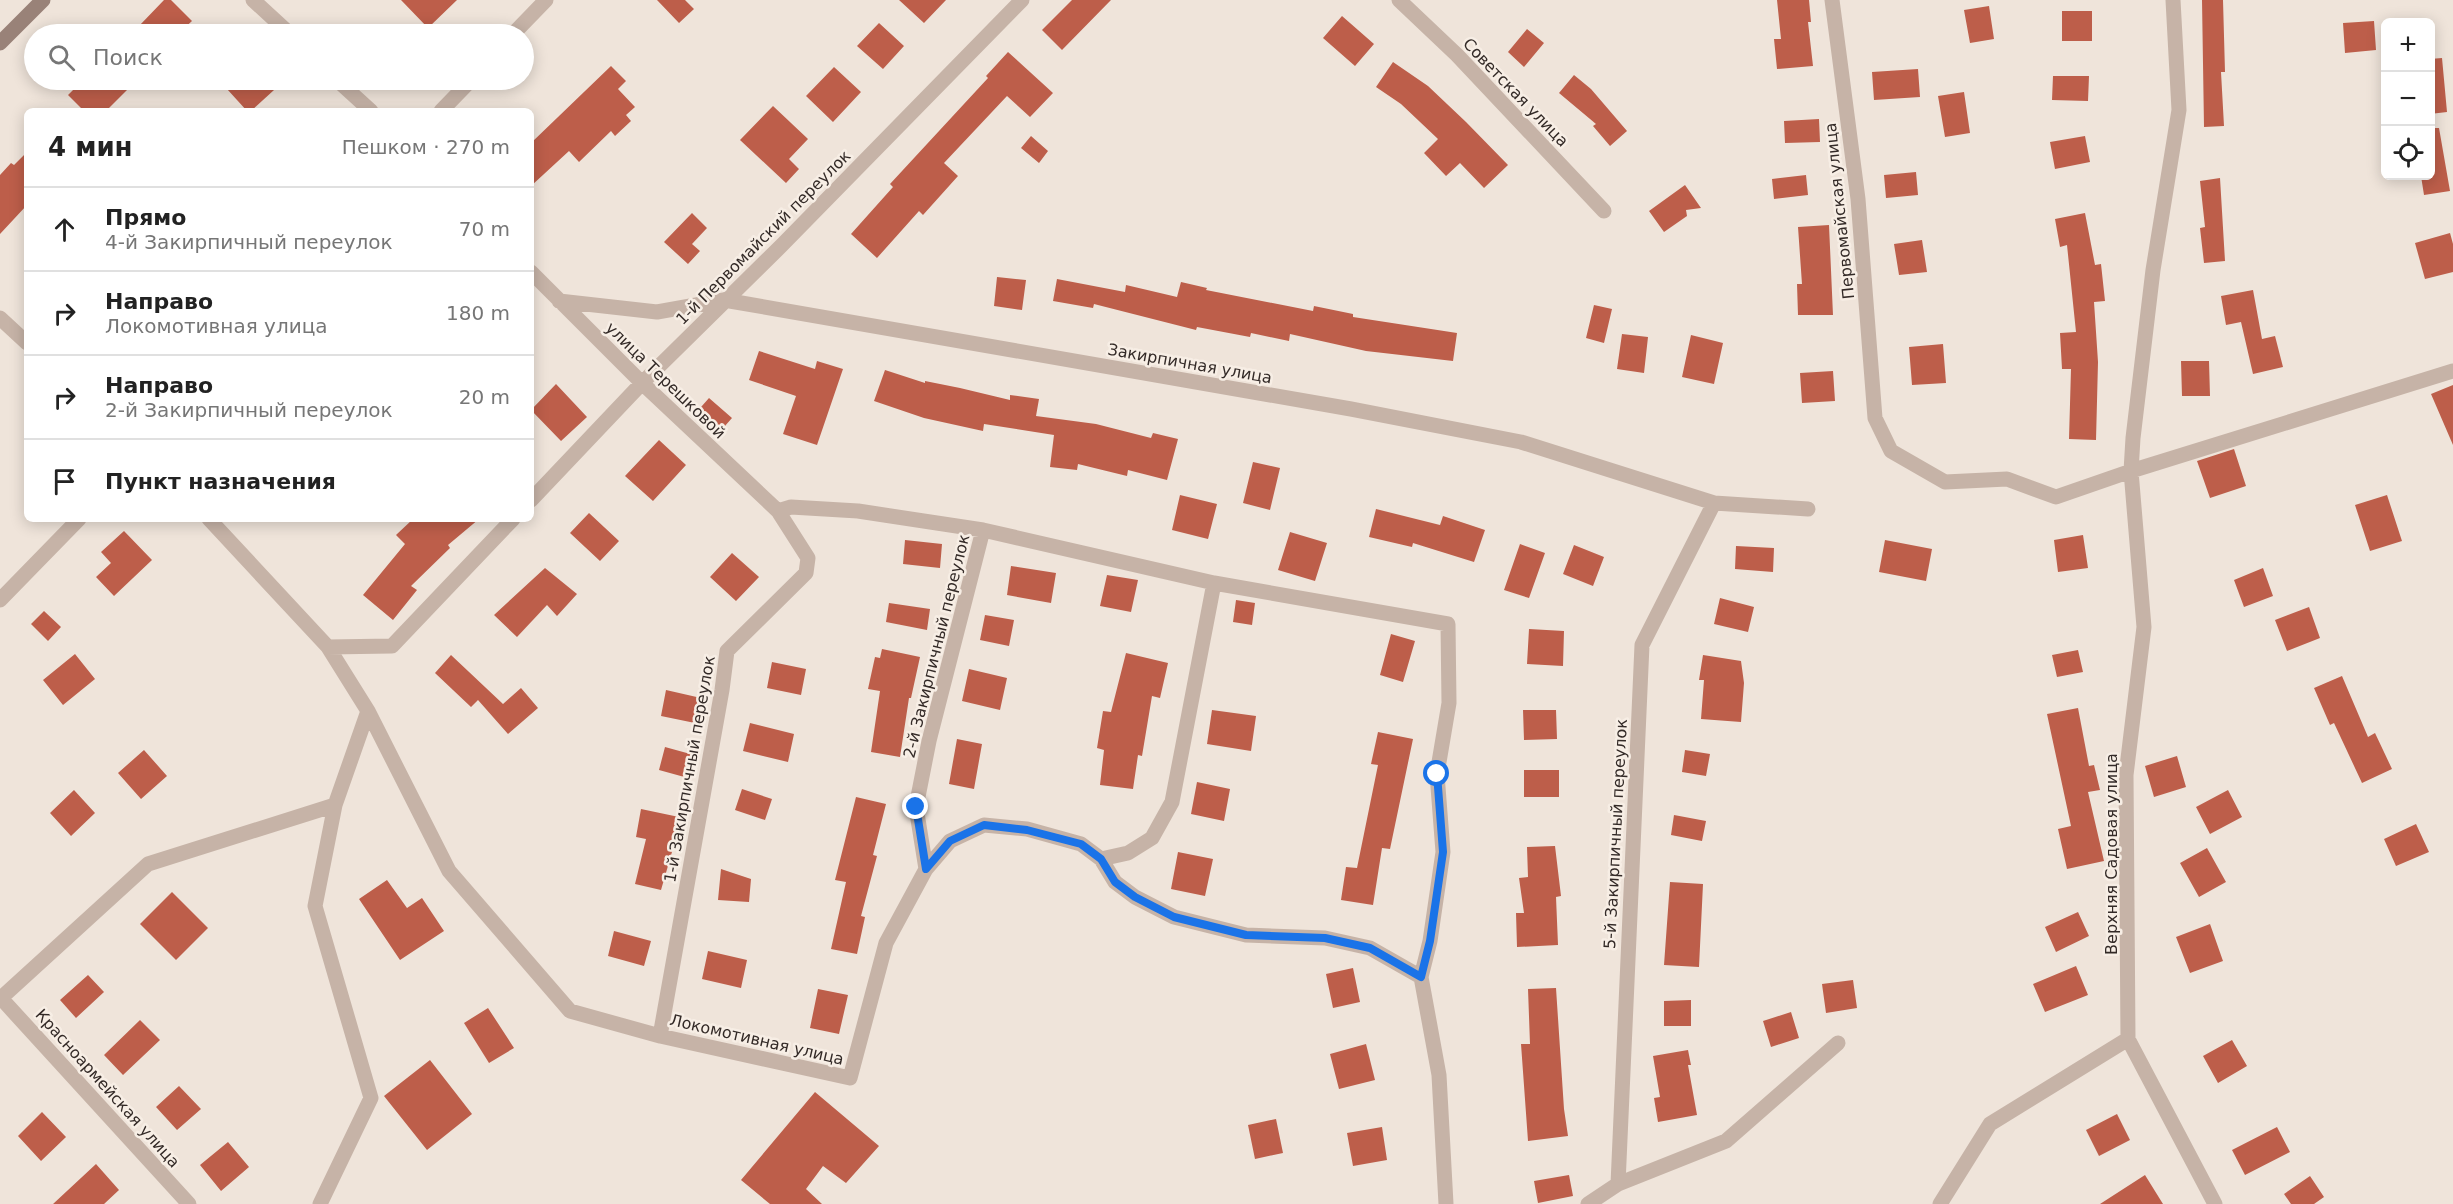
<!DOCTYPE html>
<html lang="ru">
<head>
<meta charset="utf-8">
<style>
	:root { --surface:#fff; --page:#f6f6f6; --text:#222; --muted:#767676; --line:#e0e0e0 }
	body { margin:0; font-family:"DejaVu Sans",sans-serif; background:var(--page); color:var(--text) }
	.controls { position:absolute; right:18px; top:18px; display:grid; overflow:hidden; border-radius:9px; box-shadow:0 3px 15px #0003 }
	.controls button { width:54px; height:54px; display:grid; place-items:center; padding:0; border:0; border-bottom:2px solid var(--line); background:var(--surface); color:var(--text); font:30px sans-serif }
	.stop { position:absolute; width:18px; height:18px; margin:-14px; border:4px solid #1a73e8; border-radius:50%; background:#fff }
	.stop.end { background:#1a73e8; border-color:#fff; box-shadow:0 2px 6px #0008 }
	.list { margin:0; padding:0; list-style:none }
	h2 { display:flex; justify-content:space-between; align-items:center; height:78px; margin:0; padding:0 24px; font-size:26px }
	h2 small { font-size:20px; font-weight:400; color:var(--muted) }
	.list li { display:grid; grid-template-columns:39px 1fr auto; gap:18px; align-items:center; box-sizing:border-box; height:84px; padding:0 24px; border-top:2px solid var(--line) }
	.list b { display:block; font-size:22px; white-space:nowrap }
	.list p { margin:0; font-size:20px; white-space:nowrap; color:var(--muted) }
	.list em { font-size:20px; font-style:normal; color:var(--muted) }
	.icon { flex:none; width:33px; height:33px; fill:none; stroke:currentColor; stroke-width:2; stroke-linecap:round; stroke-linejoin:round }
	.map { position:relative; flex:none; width:2453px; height:1204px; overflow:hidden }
	.search { position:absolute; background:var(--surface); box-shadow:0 3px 15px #0003; left:24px; top:24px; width:510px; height:66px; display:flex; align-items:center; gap:15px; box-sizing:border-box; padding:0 21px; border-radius:33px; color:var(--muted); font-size:22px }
	.panel { position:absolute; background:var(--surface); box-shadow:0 3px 15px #0003; left:24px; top:108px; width:510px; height:414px; border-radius:9px }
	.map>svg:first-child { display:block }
	.building { fill:#bd5e4a }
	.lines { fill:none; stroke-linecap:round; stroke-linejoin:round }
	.minor { stroke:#c6b3a7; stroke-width:15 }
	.secondary { stroke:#998278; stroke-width:15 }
	.route { stroke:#1a73e8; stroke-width:8 }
	.labels { text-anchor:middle; stroke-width:5; stroke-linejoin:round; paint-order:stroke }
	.street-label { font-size:16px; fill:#332a27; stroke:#f7eee5 }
</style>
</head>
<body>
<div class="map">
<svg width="2453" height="1204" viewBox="0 0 2453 1204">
	<rect width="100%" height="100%" fill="#efe4da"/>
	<path class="building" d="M164,0H171L192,21L178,34H147L139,26Z
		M401,0H457L428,28Z
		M657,0H685L694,9L679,23Z
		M899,0H946L924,23Z
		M1072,0H1111L1062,50L1042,30Z
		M1777,0H1809L1811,22H1808L1813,66L1777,69L1774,39H1781Z
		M2202,0H2223L2225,72H2221L2224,126L2204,127Z
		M1989,6L1994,39L1970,43L1964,10Z
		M2062,11H2092V41H2062Z
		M1342,16L1374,44L1355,66L1323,38Z
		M2374,21L2376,50L2345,53L2343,23Z
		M879,23L904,46L883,69L857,46Z
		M1527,29L1544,43L1524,67L1508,52Z
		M1008,52L1053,93L1030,117L1007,96L944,163L958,176L923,215L919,211L877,258L851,234L893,187L890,184L988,78L986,76Z
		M2442,58L2447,112L2430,114V59Z
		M1393,62L1428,86L1466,122L1508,165L1484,188L1460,163L1446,176L1424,153L1438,139L1401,104L1376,87Z
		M611,66L626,81L618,89L635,107L626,115L631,121L615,136L611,131L579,162L569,151L531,186V143Z
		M834,67L861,92L833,122L806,96Z
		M1918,69L1920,97L1874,100L1872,72Z
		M1574,75L1591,89L1627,131L1610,146L1593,126L1596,124L1559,93Z
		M2053,76H2089L2088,101L2052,100Z
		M83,80H121L129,88L106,111H84L68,95Z
		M237,80H285L251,111H247L227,89Z
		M1964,92L1970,133L1945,137L1938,96Z
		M773,106L808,139L789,159L799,169L786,183L740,140Z
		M1819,119L1820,142L1785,143L1784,121Z
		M2430,128H2439L2450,191L2424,195L2421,176H2430Z
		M1031,136L1048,151L1039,163L1021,148Z
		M2085,136L2090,162L2055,169L2050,142Z
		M27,152V205L0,234V175L11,163L14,165Z
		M1916,172L1918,195L1886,198L1884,175Z
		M1806,175L1808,195L1774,199L1772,179Z
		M2220,178L2225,261L2204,263L2200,228L2205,227L2200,181Z
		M1685,185L1701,208L1686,210L1687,216L1664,232L1649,211Z
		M692,213L707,228L692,244L700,251L688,264L664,242Z
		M2085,213L2095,265L2101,264L2105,301L2094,302L2098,362L2096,440L2069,439L2071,369H2062L2060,333L2076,332L2067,245L2060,247L2055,219Z
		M1829,225L1833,315H1798L1797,284H1802L1798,227Z
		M2450,233L2453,244V272L2425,279L2415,243Z
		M1922,240L1927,272L1899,275L1894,244Z
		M997,277L1026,280L1022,310L994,306Z
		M1057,279L1125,292L1126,285L1177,297L1181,282L1207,288L1206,290L1313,311L1314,306L1353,314V317L1457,333L1453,361L1366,351L1290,334L1289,341L1251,333L1250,337L1197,327L1196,330L1094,304L1093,308L1053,301Z
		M2253,290L2262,339L2275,336L2283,367L2253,374L2241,322L2226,325L2221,296Z
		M1594,305L1612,309L1604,343L1586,338Z
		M1622,334L1648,337L1644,373L1617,369Z
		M1691,335L1723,343L1714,384L1682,377Z
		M1943,344L1946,383L1912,385L1909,347Z
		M759,351L815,369L817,361L843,369L817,445L783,434L796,396L749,380Z
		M2181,361H2209L2210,396H2182Z
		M885,370L925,383V381L960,388L1010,400V395L1039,399L1036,416L1096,424L1151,438L1153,433L1178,439L1167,480L1128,470L1127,476L1078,464L1077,470L1050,467L1054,435L984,424L983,431L924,418L874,401Z
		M1833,371L1835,401L1802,403L1800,373Z
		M556,384L587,417L561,441L531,410Z
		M2453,385V445L2431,394Z
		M709,398L732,418L717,435L694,415Z
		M659,440L686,465L653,501L625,476Z
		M2234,449L2246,486L2210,498L2197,461Z
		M1253,462L1280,468L1270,510L1243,503Z
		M1180,495L1217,504L1208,539L1172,530Z
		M2387,495L2402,541L2370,551L2355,505Z
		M1376,509L1440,525L1443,516L1485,530L1474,562L1413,543L1412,547L1369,537Z
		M589,513L619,541L600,561L570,533Z
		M413,519H479L448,545L450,548L411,586L417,590L393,620L363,595L405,544L396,535Z
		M124,531L152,560L114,596L96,577L111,563L101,552Z
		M1290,532L1327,543L1315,581L1278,570Z
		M2083,535L2088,568L2058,572L2054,540Z
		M905,540L942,544L940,568L903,564Z
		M1885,540L1932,549L1926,581L1879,572Z
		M1520,544L1545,553L1529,598L1504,590Z
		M1574,545L1604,557L1593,586L1563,574Z
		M1736,546L1774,548L1773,572L1735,569Z
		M732,553L759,577L736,601L710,577Z
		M1011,566L1056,573L1051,603L1007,595Z
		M545,568L577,594L557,616L547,605L517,637L494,615Z
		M2263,568L2273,596L2244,607L2234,580Z
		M1107,575L1138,580L1131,612L1100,606Z
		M1720,598L1754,607L1748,632L1714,624Z
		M1236,600L1255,603L1252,625L1233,622Z
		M889,603L930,609L927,630L886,622Z
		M2309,607L2320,638L2287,651L2275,620Z
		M44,611L61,627L48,641L31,624Z
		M985,615L1014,620L1009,646L980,640Z
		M1529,629L1564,631L1563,666L1527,664Z
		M1391,634L1415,641L1403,682L1380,675Z
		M882,649L920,657L911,698H909L900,757L871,752L880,691L868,689L875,657L880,658Z
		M2078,650L2083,672L2057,677L2052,655Z
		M1126,653L1168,663L1160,698L1152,696L1142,756L1138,755L1133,789L1100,785L1104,750L1097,748L1103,711L1111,712Z
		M75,654L95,679L63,705L43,680Z
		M451,655L503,704L521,688L538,708L508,734L478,700L471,707L435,673Z
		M1703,655L1741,661L1744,683L1741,722L1701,719L1704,680H1699Z
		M772,662L806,669L801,695L767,688Z
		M969,669L1007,678L1000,710L962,701Z
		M2342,676L2368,737L2375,733L2392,769L2362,783L2334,723L2330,725L2314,688Z
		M666,690L701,698L695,723L661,716Z
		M2078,708L2089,766L2094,765L2100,790L2088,792L2104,861L2067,869L2058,829L2071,826L2047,714Z
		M1212,710L1256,716L1251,751L1207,744Z
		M1523,710H1556L1557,739L1524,740Z
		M750,723L794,734L788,762L743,751Z
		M1378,732L1413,739L1390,849L1382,848L1373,905L1341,900L1346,867L1357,868L1378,765L1371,764Z
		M957,739L982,744L974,789L949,784Z
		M665,747L694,755L688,778L659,770Z
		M144,750L167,776L141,799L118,773Z
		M1685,750L1710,754L1706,776L1682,772Z
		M2177,756L2186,787L2154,797L2145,766Z
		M1524,770H1559V797H1524Z
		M1197,782L1230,789L1224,821L1191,814Z
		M742,789L772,799L765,820L735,810Z
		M74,790L95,813L71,836L50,813Z
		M2228,790L2242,817L2210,834L2196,807Z
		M856,797L886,804L873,855L877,856L861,916L865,917L857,954L831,949L846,882L835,880Z
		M641,809L679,817L674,845L661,890L635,884L646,839L636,837Z
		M1674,815L1706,821L1702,841L1671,835Z
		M2416,824L2429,852L2396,866L2384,839Z
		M1555,846L1561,896L1556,897L1558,945L1517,947L1516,913H1524L1519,878L1528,877L1527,847Z
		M2207,848L2226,882L2199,897L2180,863Z
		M1178,852L1213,859L1205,896L1171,889Z
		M721,869L751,879L749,902L718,900Z
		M387,880L407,908L422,898L444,931L400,960L359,899Z
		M1670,882L1703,884L1699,967L1664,965Z
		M172,892L208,928L176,960L140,924Z
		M2078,912L2089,936L2056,952L2045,927Z
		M2210,924L2223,961L2190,973L2176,937Z
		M614,931L651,941L644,966L608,956Z
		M708,951L747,960L741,988L702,979Z
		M2076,966L2088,995L2045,1012L2033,984Z
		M1353,968L1360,1002L1333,1008L1326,974Z
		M88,975L104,992L76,1018L60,1000Z
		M1853,980L1857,1008L1826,1013L1822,984Z
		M1556,988L1564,1109L1568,1136L1528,1141L1521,1044H1530L1528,989Z
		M818,989L848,995L839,1034L810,1028Z
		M1691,1000V1026H1664V1001Z
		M488,1008L514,1048L489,1063L464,1023Z
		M1791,1012L1799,1038L1771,1047L1763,1021Z
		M140,1020L160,1040L123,1075L104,1055Z
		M2232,1040L2247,1066L2218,1083L2203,1056Z
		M1366,1044L1375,1080L1339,1089L1330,1054Z
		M1688,1050L1691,1065H1688L1697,1115L1658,1122L1654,1098L1660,1097L1653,1056Z
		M430,1060L472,1114L427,1150L384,1096Z
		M179,1086L201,1109L177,1130L156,1107Z
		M815,1092L879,1146L846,1183L823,1166L806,1189L822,1204H770L741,1180Z
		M42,1112L66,1137L41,1161L18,1136Z
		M2117,1114L2130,1140L2099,1156L2086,1130Z
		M1276,1119L1283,1153L1255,1159L1248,1125Z
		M1382,1127L1387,1160L1353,1166L1347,1133Z
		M2277,1127L2290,1152L2245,1175L2232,1150Z
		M228,1142L249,1167L221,1191L200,1165Z
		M96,1164L119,1190L104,1204H53Z
		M1569,1175L1573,1196L1538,1203L1534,1181Z
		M2145,1175L2163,1204H2100Z
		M2310,1176L2324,1197L2314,1204H2291L2284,1194Z"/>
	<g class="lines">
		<path class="minor" d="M253,0L290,34
			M1399,0L1457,55L1604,211
			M1832,0L1858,199L1875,418L1891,451L1945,482L2007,479L2056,497L2131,471L2453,371
			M2173,0L2179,110L2153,270L2133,438L2131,471L2144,627L2126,775L2128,1039L2215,1204
			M513,34L546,0
			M337,80L371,111
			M441,111L471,80
			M531,272L642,383L778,511L808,558L806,573L727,651L722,690L660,1036
			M559,301L657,312L724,300L1351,409L1521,442L1714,503L1808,509
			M0,318L27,343
			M531,500L642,383L782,245L1022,0
			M778,511L791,507L858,511L983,530L929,741L916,807L926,869
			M209,519L328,647L368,711L449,871L570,1011L660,1036L850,1078L886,943L926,869L950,841L984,825L1027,829L1081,844L1101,859L1115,882L1135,897L1174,917L1246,935L1325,938L1370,948L1421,977
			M983,530L1214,583L1448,624L1449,703L1437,774L1443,852L1430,941L1421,977L1439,1075L1446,1204
			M0,600L79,519
			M328,647L392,646L513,519
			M1101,859L1128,853L1152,838L1172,802L1214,583
			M0,997L189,1204
			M0,999L148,864L335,805L368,711
			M1618,1184L1642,645L1714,503
			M320,1204L371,1098L315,906L335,805
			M1588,1204L1618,1184L1726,1141L1838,1043
			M1940,1204L1990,1124L2128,1039"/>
		<path class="secondary" d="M0,43L43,0"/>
	</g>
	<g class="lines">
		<path class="route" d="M916,807L926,869L950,841L984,825L1027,830L1081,844L1101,859L1115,882L1135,897L1174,917L1246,935L1325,938L1370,948L1421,977L1430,941L1443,852L1437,774"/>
	</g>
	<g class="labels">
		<g class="street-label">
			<text transform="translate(1516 92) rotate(46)" y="6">Советская улица</text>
			<text transform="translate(1839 211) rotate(-96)" y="6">Первомайская улица</text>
			<text transform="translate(763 237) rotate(-45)" y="6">1-й Первомайский переулок</text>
			<text transform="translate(1190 363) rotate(10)" y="6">Закирпичная улица</text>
			<text transform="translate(666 380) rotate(44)" y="6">улица Терешковой</text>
			<text transform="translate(936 646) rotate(-76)" y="6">2-й Закирпичный переулок</text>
			<text transform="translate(689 769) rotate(-80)" y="6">1-й Закирпичный переулок</text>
			<text transform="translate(1615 834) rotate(-87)" y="6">5-й Закирпичный переулок</text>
			<text transform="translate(2111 854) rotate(-90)" y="6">Верхняя Садовая улица</text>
			<text transform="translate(757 1039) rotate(13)" y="6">Локомотивная улица</text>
			<text transform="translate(108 1088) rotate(48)" y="6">Красноармейская улица</text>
		</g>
	</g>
</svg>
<div class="controls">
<button>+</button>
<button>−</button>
<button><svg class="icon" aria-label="locate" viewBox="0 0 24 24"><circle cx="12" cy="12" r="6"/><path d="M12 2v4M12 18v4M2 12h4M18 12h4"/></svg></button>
</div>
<div class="stop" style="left:1437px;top:774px"></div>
<div class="stop end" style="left:916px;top:807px"></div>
<div class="search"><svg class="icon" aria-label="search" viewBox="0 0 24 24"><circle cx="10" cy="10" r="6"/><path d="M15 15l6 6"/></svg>Поиск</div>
<section class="panel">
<h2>4 мин<small>Пешком · 270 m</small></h2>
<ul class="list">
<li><svg class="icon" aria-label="ahead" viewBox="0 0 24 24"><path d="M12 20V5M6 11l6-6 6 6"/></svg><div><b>Прямо</b><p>4-й Закирпичный переулок</p></div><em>70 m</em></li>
<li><svg class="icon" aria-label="right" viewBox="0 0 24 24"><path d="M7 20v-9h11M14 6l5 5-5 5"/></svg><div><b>Направо</b><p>Локомотивная улица</p></div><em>180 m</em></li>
<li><svg class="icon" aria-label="right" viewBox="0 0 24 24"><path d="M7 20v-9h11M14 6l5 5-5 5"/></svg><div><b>Направо</b><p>2-й Закирпичный переулок</p></div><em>20 m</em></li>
<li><svg class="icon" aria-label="arrive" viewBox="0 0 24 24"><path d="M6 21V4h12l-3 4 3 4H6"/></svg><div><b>Пункт назначения</b></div></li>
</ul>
</section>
</div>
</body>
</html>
